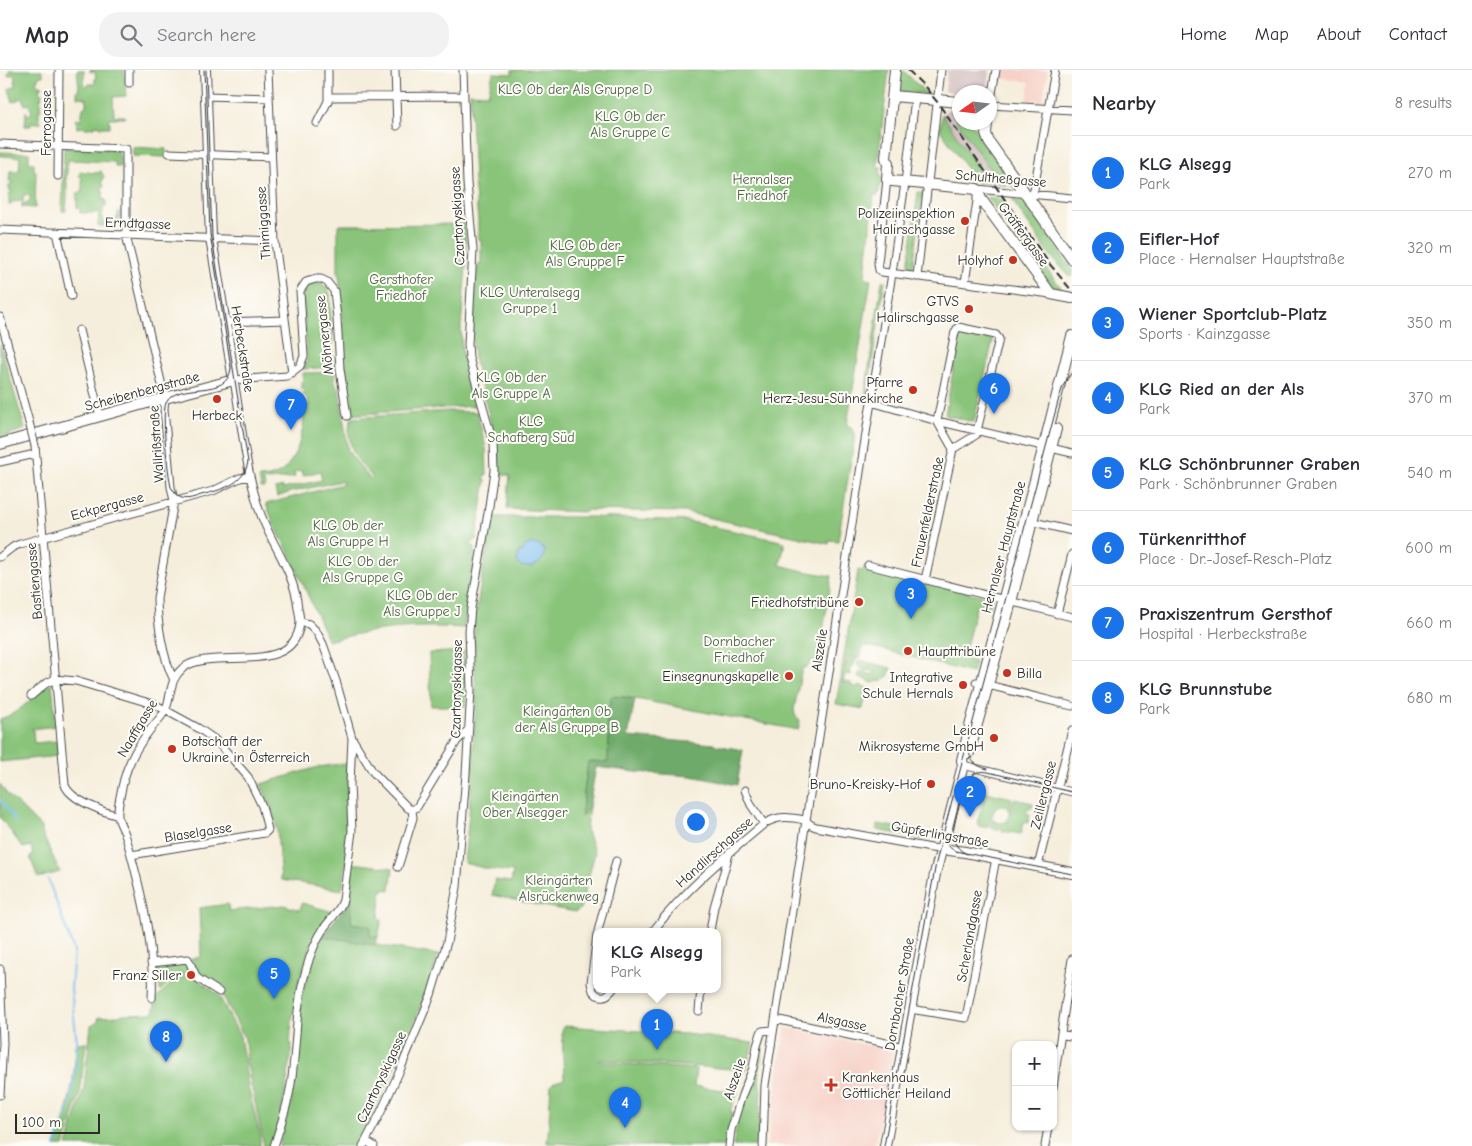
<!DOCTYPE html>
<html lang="en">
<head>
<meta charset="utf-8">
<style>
	:root { --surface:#fff; --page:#f2f2f3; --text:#2b2b33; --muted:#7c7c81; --line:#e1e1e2; --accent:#1a73e8 }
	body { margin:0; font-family:"Comic Neue",sans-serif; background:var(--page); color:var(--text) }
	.controls { position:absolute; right:15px; bottom:15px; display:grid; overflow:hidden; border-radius:10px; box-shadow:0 1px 4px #0004 }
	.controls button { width:45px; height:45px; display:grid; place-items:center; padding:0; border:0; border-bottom:1px solid var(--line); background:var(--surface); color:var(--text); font:25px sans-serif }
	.compass { position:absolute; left:952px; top:15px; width:45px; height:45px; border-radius:50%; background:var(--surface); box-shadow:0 1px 4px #0004; rotate:256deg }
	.scale { position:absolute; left:15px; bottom:12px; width:85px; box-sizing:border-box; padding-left:5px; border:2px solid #2b2b2b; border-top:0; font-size:14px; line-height:18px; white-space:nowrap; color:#2b2b2b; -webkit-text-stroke:4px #fdfcf7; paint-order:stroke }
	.you { position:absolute; left:695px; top:751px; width:18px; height:18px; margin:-12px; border:4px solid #fff; border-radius:50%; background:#1a73e8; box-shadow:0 0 0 8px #1a73e833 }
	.badge { display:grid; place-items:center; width:32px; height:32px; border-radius:50%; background:var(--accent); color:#fff; font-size:16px; font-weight:700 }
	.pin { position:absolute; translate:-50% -41px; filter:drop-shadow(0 1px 2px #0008) }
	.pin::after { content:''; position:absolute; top:26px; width:18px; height:15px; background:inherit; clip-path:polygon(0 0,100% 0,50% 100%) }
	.popup { position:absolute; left:593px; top:858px; width:128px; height:65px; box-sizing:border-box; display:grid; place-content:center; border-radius:10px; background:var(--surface); filter:drop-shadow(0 1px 4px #0005); font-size:16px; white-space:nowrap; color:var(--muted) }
	.popup b { font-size:19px; color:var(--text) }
	.popup::after { content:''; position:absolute; left:50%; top:100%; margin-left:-10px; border:10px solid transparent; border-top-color:var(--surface) }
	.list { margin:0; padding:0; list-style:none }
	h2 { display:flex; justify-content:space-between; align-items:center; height:65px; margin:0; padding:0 20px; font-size:21px }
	h2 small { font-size:16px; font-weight:400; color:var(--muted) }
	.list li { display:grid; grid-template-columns:32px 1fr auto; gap:15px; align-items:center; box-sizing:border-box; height:75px; padding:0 20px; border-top:1px solid var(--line) }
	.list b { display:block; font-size:19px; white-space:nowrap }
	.list p { margin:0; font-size:16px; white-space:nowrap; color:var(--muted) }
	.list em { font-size:16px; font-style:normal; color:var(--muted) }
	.icon { flex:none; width:28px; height:28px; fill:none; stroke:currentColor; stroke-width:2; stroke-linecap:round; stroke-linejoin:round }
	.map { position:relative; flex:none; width:1072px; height:1076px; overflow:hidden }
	header { display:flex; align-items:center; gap:30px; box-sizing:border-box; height:70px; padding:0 25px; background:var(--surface); border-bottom:1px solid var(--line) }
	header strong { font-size:24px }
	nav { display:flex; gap:28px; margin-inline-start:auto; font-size:18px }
	.search { width:350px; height:45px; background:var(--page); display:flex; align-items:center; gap:12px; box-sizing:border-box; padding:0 18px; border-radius:20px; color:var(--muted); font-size:19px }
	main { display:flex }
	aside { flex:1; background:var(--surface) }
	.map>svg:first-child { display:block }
	.built { fill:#f7d1c7 }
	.industrial { fill:#d2bfc0 }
	.green { fill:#89c47a; stroke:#5a7852 }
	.forest { fill:#6eaa6a; stroke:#4c6a4a }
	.water { fill:#7abdf0; stroke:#52748e }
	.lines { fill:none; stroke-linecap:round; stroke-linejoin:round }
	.stream { stroke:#7abdf0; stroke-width:2 }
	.street-casing { stroke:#494846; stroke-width:9 }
	.secondary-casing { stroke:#494846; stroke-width:12 }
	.street { stroke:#fff; stroke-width:7 }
	.secondary { stroke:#fff; stroke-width:10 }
	.tram { stroke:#2b2b2b; stroke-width:1 }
	.rail { stroke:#2b2b2b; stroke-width:2; stroke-dasharray:8 4; stroke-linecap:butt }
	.street-bridge-casing { stroke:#494846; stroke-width:9; stroke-linecap:butt }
	.street-bridge { stroke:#fff; stroke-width:7 }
	.poi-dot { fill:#c8321e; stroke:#fdfcf7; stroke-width:2 }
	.labels { text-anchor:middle; stroke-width:4; stroke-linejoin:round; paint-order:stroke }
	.park-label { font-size:14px; fill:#4c6147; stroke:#fdfcf7 }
	.street-label { font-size:14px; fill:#2b2b2b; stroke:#fdfcf7 }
	.poi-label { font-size:14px; fill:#2b2b2b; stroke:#fdfcf7; text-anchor:end }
</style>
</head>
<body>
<header>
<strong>Map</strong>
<div class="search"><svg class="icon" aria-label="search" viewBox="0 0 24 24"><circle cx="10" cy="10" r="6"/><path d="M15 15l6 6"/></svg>Search here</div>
<nav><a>Home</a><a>Map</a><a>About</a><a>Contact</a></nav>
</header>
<main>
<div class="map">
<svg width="1072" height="1076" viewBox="0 0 1072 1076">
	<rect width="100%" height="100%" fill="#fdfcf7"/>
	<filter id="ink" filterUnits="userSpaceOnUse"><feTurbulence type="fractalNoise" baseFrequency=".02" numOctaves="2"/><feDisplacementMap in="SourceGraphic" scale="10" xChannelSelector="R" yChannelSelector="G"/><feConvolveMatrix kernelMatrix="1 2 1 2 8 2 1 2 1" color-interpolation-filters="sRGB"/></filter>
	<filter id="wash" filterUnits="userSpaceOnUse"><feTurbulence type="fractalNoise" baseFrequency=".0096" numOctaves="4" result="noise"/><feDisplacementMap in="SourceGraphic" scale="20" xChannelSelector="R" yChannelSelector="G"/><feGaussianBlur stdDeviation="1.12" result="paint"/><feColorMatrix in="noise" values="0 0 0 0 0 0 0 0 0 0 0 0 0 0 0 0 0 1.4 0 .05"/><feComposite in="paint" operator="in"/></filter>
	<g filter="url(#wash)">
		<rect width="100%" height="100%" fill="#f6eedc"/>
		<path class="built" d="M1002,0H1048L1043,31L1042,32L1027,31L1030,12L1001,8Z
			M785,957L893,981L876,1070L873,1076H767Z"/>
		<path class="industrial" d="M947,0H990L986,22H959V26L953,25V23L945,21Z
			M948,39L1000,112L997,115L989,113L942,44Z"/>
		<path class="green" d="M9,0H42V4L44,5L37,8L38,10L36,12L40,16L42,15V18H39V21L42,23L41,29H40V32H41V34L40,35L41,40H39V51H41V53H31V56H25L26,41L27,45L32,43L29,34L25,35L22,28L13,32L9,19L16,16L14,4L8,6Z
			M77,0H84V16H88L89,14H95V8L96,7L94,1L90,2V0H124L126,26L113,27L114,46H125V48H109L108,52H110V57H100V56L95,55V57H90V58H85L84,57L77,58L76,49H81L83,38L86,36V28L77,27V21L79,17Z
			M512,0H889L877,97H881L880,106L882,107L878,125H874L865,204L866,208L871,209L847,355L852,358L855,365L838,471L829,470V474L684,442L588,440L586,442L507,439L510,405H499L496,373L474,288C470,257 474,225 478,194H481V169H478V150L474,111L470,23L488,24L493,3L512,4Z
			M899,0H903L927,24L902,22L898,17Z
			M952,38L959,39V52L971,53L1015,116L1001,115L949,40Z
			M942,44L988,112L977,113L940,60Z
			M64,77L116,80C121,85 120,91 120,97H115V92L68,90L66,112H67C67,121 67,130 66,141H62Z
			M133,77L166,79V87L133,86Z
			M0,82L29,83V93H34V101H36L35,138L22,137V133H28L30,131V125H23V131L12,132L11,135H9V124H11V120H9V115L12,114V111H9L10,101H19L20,87L2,86L0,85Z
			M82,101L84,102L99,103L100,101H101L104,107L103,108L102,112L104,116H103L101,120L103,121V130H106V137L103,138L102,152H106L107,154L115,153L116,148H118V142H120L119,156H98L99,141L96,143H80V138H77V123H82V107L79,106L80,102Z
			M918,122L923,123L913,198L908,197Z
			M988,127L999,129L1002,131L1040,186C1045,199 1054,208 1062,219L1053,218L987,128Z
			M1012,130L1025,131L1072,199V206L1070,207L1049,184Z
			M464,154L466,174V197L461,256L462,284L475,336L429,339V338L427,339L349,345L339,203H338V155Z
			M882,211H885L867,324H865Z
			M313,212C322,212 327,216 330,224L333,297L303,299L306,294L307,288L302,223L307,215Z
			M960,262L993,270L974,352L945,345Z
			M0,274L25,359L0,368Z
			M335,302V313L339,319L343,345L348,381L370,409L372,407C359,391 351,385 349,364C349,358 349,352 352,348L449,341L477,342L486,378L487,405H485L484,410H486L476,470H473L471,476L475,477L464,558C414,555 377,558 328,571L292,489L274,454L266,434L343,414L341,411L291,422L277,427L275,419L283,417V419L322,410L320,401L303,406L302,401L294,402L295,407L282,409L266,410L264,412L265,418H261L259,408C264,408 270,407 275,405C296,397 305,360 304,339L309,333L307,328L303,324L304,318H301V312L303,311V303Z
			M492,447H591L687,451L785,472L780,495L803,501L832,506L818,591H810L809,596L803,598L801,603L794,640L795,645L800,650L798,660L625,627L612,626L606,648L609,665L608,693L588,692L584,720L582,746L589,737L586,759L595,783L580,839L576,842L542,836L492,825L495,810L511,812L513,802L487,799L464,793L469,744L476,631L474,567L475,548Z
			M864,497L992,528L990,537L977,534L963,588L975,592L972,603L869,576H863L859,589L852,587L847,590L841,609L843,614C842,604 844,589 856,589L854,595L850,599L851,605L847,604L844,607V612L851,613L852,616L856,617L859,615L867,618L863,639L836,634L858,500L863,501Z
			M464,581L466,619L465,636H431L429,583Z
			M859,590L891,598L888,607L883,610L872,613L858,606L861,601L873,605L874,601L864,600L857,595Z
			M52,613L56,656L31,659L33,660L34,673L57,671L58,686L0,692V649C20,644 34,624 52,613Z
			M348,693L349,775L342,820L281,810L277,760L271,737L261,714L318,697Z
			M0,714L7,724L41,757V761L60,802L38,808L30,787L33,785L31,776L23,778L0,747Z
			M986,722L1012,728L1009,740C995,725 992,747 989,756L987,758L979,756L977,753Z
			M1014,729L1033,733L1032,738H1028L1026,743L1030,744L1028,753L1024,752L1021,764L1002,761L1003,759L1000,758L998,760L991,758L993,749L999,753L1007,752Z
			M878,754L918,761L920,759L925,766L923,769L877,760Z
			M351,793L393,798L390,820L382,819L379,847L382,850L378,867L370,866L366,855L351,853Z
			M302,833L333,842C328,848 322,854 318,860C313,869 310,879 306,889C297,917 292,944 290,973L292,974C288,1009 283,1043 271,1076H264L247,994L245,969L219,918L198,907L191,889L201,887L199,838L228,834L229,841L284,835L300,840Z
			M322,866L438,885C419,949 388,1017 356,1076H279L291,1033L296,1002L301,928L315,882Z
			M186,890L193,905H177L160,921L157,894Z
			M179,907H194L218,924L240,966L249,1021L260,1065V1076H67L84,1018L91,955L98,951L99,947L119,946L123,944L153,943L157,927Z
			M564,956L687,964L753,973L746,1000L600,990V992L696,999L694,1016L738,1022L730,1041L733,1042L726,1076H591L560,1073H547C550,1054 549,1034 551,1015L554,1012L564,1009L562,960Z
			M766,963C763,982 756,1003 761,1021L758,1076H733L738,1050L762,966Z
			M76,973H86L80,1023L64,1076H55C68,1042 75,1010 76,973Z"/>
		<path class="forest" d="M612,626L635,629L628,667L715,674L716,675L743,680L737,715L691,706L635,702L596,697L589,737L581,747L588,692H608L609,665L606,648Z
			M351,793V853L370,856V866L378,867L375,875L322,866L344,838Z"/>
		<path class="water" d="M530,474C538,473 548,478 543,488C539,497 522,501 517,492L519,481L523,482L524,477Z"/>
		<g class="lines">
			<path class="stream" d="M0,730L13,747L15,753
				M48,809L74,881L71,919L77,973L76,996L70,1034L55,1076"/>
		</g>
	</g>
	<g filter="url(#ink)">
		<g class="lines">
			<g class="street-casing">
				<path id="street" d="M268,0L275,171L292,303
					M395,0L397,56
					M996,0L990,35L1072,40
					M129,13V0
					M206,26L269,28
					M329,27L463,26
					M317,53L328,31V0
					M0,74L126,79V165L165,328L164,339L171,417L174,431L157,528C157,551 163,588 173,608
					M169,83L271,87
					M58,106L59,0
					M887,109L878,193L879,200L882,202L1051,224
					M1033,125L1055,0
					M0,160L275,171
					M57,162L71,226
					M917,207L941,0
					M965,213L977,131V119L1072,128
					M0,247L29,352
					M225,252L285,250
					M958,257L996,265L999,269L976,365L953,379L937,351L955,262Z
					M79,260L100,346
					M871,332L937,351L1072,383
					M35,376L65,715C70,730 104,742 118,746
					M0,392L35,384
					M1027,451L1038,453L1072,461
					M0,487L13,477L20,474L213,421L240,408L250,406
					M868,495L1072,547
					M925,510L953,379
					M1057,544L1072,484
					M976,612L1072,636
					M31,626L45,614L55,609L76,611L156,635L198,658L214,669L224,679L248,707L262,736L268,760L265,763L131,785
					M352,668L373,702L408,738L412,740
					M963,695L1072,722
					M745,720L751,735L764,754
					M412,740L417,737L457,671L468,660
					M805,750L811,755L816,757L931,778L941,779
					M1038,796L1072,660
					M398,797L413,748L412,740
					M598,861L616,791
					M653,861C685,820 724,787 764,754C778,745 790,747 805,750
					M710,861L714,837L729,784
					M597,865L591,913L593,921L597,925C605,928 608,925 613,919
					M151,893L188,889L197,908L219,922
					M0,899L3,973L0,1025
					M152,928C154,891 147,848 138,812C134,796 130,780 125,764C123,759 119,752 118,747C117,740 122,717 124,709C129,690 138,675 150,660C155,653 163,646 166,639C172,623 169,610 183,598C213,575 294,609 300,553C300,548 299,543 298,538C294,498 267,470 257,433C245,393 241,351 234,310L287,306L300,296L304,286L300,221L306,212L316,209H321L327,212L334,221L337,248L340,299L347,346
					M910,939L966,948L996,788
					M699,941L701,919
					M775,949L904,977
					M1062,965L1072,966
					M1053,1017L1072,889
					M366,1071L374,1076
					M274,1076C282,1051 291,1025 293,998C297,964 296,934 306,900C310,885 316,870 324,858C331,848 340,841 343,830L352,761L350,714L352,668L336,611L323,574L316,561L309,554L300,552
					M363,1076L380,1044L401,998L431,925L447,872L457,817L466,704L471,620L469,561L471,538L488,443L494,401L493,373L469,288L468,274L473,180L467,113L463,0
					M729,1076L731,1060L742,1025L753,998L757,976L761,963L762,961L773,960
					M763,1076L765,1015L867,357L891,210L905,113L915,28
					M1045,1076L1048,1057"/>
			</g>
			<g class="secondary-casing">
				<path id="secondary" d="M895,0L886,88L888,94L887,109L892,111L977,119L981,129L1051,224L1072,228
					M893,26L959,32
					M989,35V38
					M987,52L986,64L989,72L1072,189
					M0,374L165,328L234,310L211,168L205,0
					M969,683L1011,532L1056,359
					M941,779L965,782L1072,803
					M885,1076L935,804L963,695L962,690L968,664L1044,376L1072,266"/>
			</g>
			<use href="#street" class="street"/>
			<use href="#secondary" class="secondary"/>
			<path class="tram" d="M204,0L210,164L231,298C228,331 178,309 166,333C161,343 168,404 171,417C174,422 176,426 182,428C188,430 195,427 201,425C220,420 244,415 248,392L212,167L206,0
				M970,675C967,690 975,696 988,699
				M944,764C944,772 948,777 955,781L1072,804
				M967,784C958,780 953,773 953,763C955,750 963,714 973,705C977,701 982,701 988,702L1072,722
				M884,1076L936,793L941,772L1059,328L1063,316L1072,302"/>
			<path class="rail" d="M908,0L925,17L938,33L1048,192L1072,221"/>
			<g class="street-bridge-casing">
				<path id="street-bridge" d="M29,352L35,376"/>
			</g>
			<use href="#street-bridge" class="street-bridge"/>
		</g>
	</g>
	<g class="poi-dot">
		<circle cx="965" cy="151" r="5"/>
		<circle cx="1013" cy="190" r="5"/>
		<circle cx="969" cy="239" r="5"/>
		<circle cx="913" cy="320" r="5"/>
		<circle cx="217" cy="329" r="5"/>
		<circle cx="859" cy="532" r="5"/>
		<circle cx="908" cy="581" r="5"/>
		<circle cx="1007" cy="603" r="5"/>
		<circle cx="789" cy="606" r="5"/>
		<circle cx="963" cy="615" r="5"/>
		<circle cx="994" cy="668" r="5"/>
		<circle cx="172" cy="679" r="5"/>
		<circle cx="931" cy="714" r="5"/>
		<circle cx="191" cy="905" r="5"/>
		<path d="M828.5 1007.5h5v5h5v5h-5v5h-5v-5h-5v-5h5z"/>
	</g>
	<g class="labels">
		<g class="park-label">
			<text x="575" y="24">KLG Ob der Als Gruppe D</text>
			<text x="630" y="51">KLG Ob der<tspan x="630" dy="16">Als Gruppe C</tspan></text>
			<text x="762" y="114">Hernalser<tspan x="762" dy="16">Friedhof</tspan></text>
			<text x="585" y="180">KLG Ob der<tspan x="585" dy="16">Als Gruppe F</tspan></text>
			<text x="401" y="214">Gersthofer<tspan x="401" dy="16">Friedhof</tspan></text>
			<text x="530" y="227">KLG Unteralsegg<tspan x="530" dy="16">Gruppe 1</tspan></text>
			<text x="511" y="312">KLG Ob der<tspan x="511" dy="16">Als Gruppe A</tspan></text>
			<text x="531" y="356">KLG<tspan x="531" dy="16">Schafberg Süd</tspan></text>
			<text x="348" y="460">KLG Ob der<tspan x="348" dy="16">Als Gruppe H</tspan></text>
			<text x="363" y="496">KLG Ob der<tspan x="363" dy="16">Als Gruppe G</tspan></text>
			<text x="422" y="530">KLG Ob der<tspan x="422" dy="16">Als Gruppe J</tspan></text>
			<text x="739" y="576">Dornbacher<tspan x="739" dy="16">Friedhof</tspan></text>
			<text x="567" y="646">Kleingärten Ob<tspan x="567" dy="16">der Als Gruppe B</tspan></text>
			<text x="525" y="731">Kleingärten<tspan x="525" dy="16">Ober Alsegger</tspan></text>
			<text x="559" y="815">Kleingärten<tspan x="559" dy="16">Alsrückenweg</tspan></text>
		</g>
		<g class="street-label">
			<text transform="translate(46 53) rotate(-90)" y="5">Ferrogasse</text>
			<text transform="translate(1001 108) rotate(5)" y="5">Schultheßgasse</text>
			<text transform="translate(457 146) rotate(-93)" y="5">Czartoryskigasse</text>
			<text transform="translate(138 153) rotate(2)" y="5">Erndtgasse</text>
			<text transform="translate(263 153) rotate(-94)" y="5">Thimiggasse</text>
			<text transform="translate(1024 164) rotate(54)" y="5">Gräffergasse</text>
			<text transform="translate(324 265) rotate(-96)" y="5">Möhnergasse</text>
			<text transform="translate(243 279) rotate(81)" y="5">Herbeckstraße</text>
			<text transform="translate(142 321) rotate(-15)" y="5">Scheibenbergstraße</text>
			<text transform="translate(156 374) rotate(-94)" y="5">Wallrißstraße</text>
			<text transform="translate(107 436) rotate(-15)" y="5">Eckpergasse</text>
			<text transform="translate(927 442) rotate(-78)" y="5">Frauenfelderstraße</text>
			<text transform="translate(1003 477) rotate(-75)" y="5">Hernalser Hauptstraße</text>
			<text transform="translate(34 511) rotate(-95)" y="5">Bastiengasse</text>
			<text transform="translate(819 580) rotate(-81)" y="5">Alszeile</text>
			<text transform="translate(456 619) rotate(-89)" y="5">Czartoryskigasse</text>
			<text transform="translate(137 658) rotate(-59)" y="5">Naaffgasse</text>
			<text transform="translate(1043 725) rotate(-76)" y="5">Zeillergasse</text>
			<text transform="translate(198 762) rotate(-9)" y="5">Blaselgasse</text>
			<text transform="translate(940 764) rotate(10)" y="5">Güpferlingstraße</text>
			<text transform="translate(714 782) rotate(-42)" y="5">Handlirschgasse</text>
			<text transform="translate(969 866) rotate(-80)" y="5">Scherlandgasse</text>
			<text transform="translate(899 924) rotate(-80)" y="5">Dornbacher Straße</text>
			<text transform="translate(842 951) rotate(12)" y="5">Alsgasse</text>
			<text transform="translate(381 1007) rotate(-65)" y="5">Czartoryskigasse</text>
			<text transform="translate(734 1009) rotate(-71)" y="5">Alszeile</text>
		</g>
		<g class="poi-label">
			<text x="955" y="148">Polizeiinspektion<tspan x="955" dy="16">Halirschgasse</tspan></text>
			<text x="1003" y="195">Holyhof</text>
			<text x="959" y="236">GTVS<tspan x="959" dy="16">Halirschgasse</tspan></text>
			<text x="903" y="317">Pfarre<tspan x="903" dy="16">Herz-Jesu-Sühnekirche</tspan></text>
			<text x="217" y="350" text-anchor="middle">Herbeck</text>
			<text x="849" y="537">Friedhofstribüne</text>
			<text x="918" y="586" text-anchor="start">Haupttribüne</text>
			<text x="1017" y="608" text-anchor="start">Billa</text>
			<text x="779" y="611">Einsegnungskapelle</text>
			<text x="953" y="612">Integrative<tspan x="953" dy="16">Schule Hernals</tspan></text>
			<text x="984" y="665">Leica<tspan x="984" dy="16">Mikrosysteme GmbH</tspan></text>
			<text x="182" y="676" text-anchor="start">Botschaft der<tspan x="182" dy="16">Ukraine in Österreich</tspan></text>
			<text x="921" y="719">Bruno-Kreisky-Hof</text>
			<text x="181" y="910">Franz Siller</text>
			<text x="842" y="1012" text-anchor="start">Krankenhaus<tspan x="842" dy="16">Göttlicher Heiland</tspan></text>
		</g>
	</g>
</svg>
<div class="controls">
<button>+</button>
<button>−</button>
</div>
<svg class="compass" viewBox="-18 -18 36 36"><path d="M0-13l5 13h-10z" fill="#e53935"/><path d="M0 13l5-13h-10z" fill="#7c7c81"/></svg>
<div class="scale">100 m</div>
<div class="you"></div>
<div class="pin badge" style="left:657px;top:980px">1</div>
<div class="popup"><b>KLG Alsegg</b>Park</div>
<div class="pin badge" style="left:970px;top:747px">2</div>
<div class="pin badge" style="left:911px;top:549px">3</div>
<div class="pin badge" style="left:625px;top:1058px">4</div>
<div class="pin badge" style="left:274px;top:929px">5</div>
<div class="pin badge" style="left:994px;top:344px">6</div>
<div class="pin badge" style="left:291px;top:360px">7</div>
<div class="pin badge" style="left:166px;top:992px">8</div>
</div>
<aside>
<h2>Nearby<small>8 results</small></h2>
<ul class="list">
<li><span class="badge">1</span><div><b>KLG Alsegg</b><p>Park</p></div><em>270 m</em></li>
<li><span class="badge">2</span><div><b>Eifler-Hof</b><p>Place · Hernalser Hauptstraße</p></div><em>320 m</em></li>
<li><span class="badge">3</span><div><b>Wiener Sportclub-Platz</b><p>Sports · Kainzgasse</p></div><em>350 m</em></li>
<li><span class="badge">4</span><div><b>KLG Ried an der Als</b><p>Park</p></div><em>370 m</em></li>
<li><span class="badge">5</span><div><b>KLG Schönbrunner Graben</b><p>Park · Schönbrunner Graben</p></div><em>540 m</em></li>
<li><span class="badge">6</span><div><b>Türkenritthof</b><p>Place · Dr.-Josef-Resch-Platz</p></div><em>600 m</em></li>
<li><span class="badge">7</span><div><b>Praxiszentrum Gersthof</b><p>Hospital · Herbeckstraße</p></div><em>660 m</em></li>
<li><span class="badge">8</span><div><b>KLG Brunnstube</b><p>Park</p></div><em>680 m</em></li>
</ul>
</aside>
</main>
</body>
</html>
